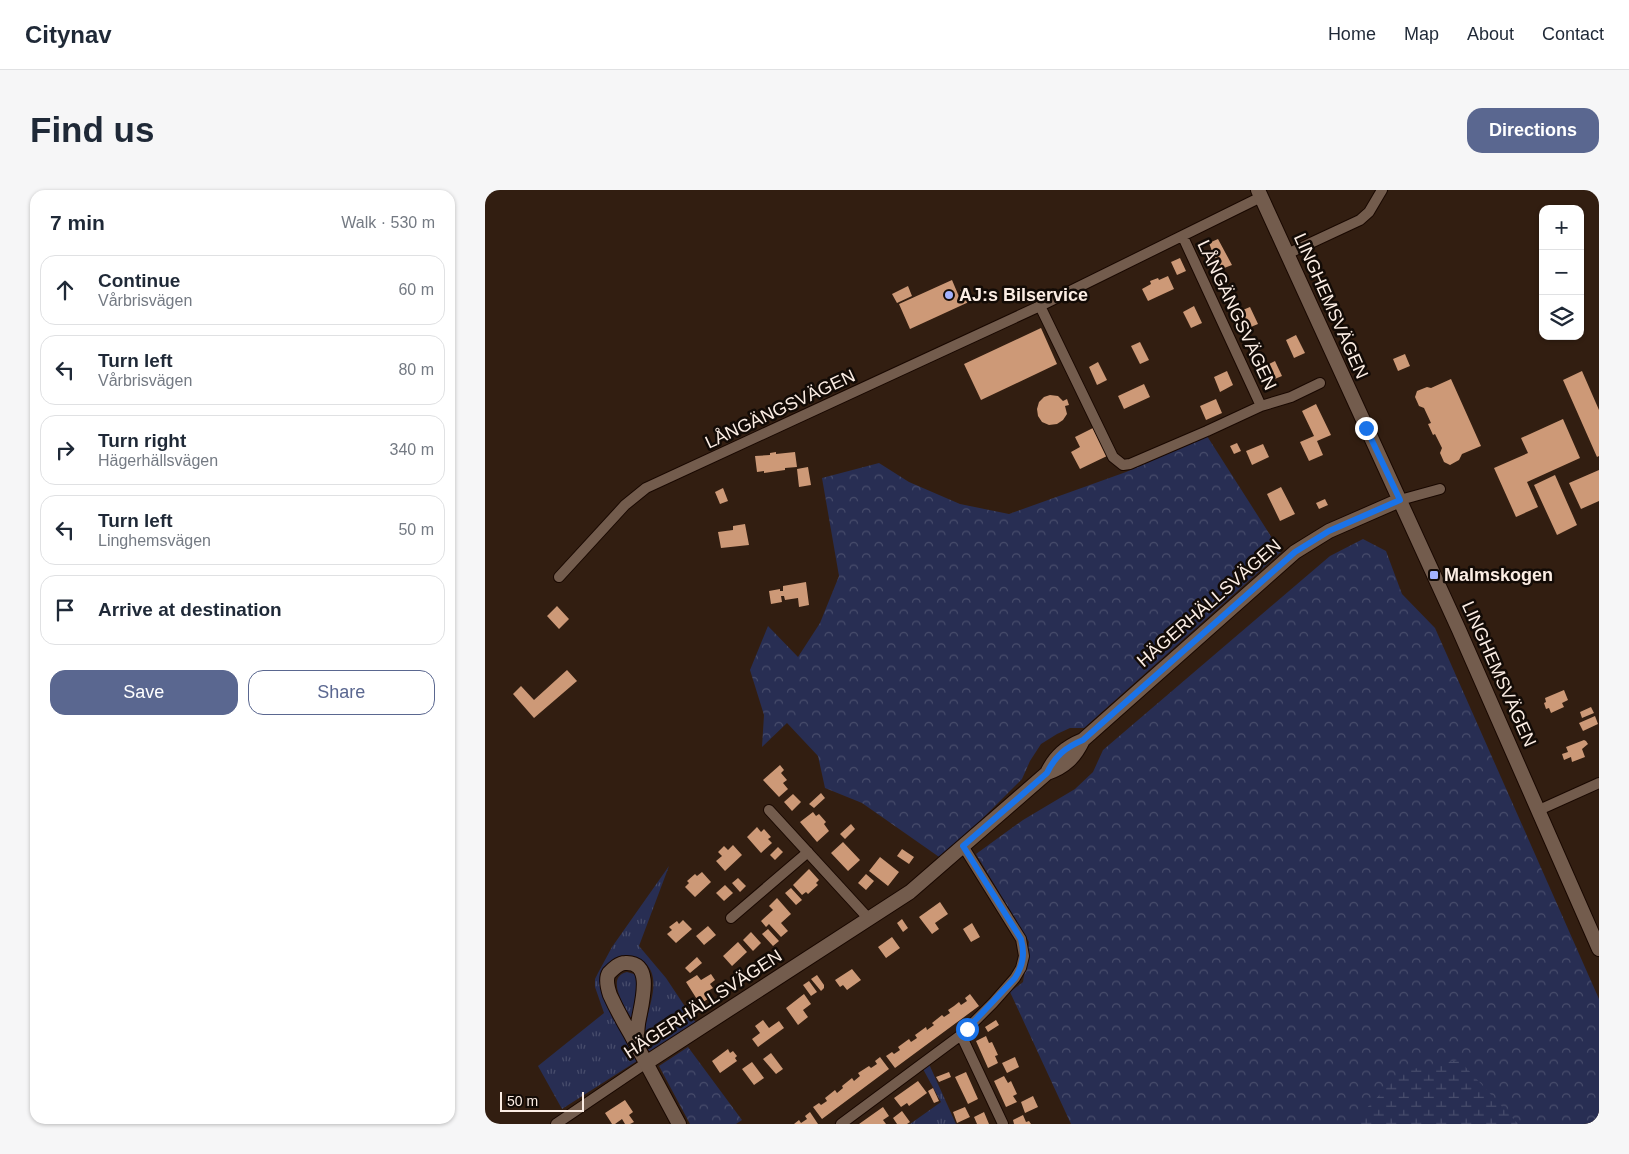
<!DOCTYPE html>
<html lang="en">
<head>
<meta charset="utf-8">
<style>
	:root { --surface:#fff; --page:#f6f6f7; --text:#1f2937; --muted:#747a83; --line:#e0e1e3; --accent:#5a6790 }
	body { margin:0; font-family:Helvetica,sans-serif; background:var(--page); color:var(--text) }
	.controls { position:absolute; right:15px; top:15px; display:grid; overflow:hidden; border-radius:10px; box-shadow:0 1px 4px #0004 }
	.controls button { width:45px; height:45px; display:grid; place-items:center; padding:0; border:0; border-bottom:1px solid var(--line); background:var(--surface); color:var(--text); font:25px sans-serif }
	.scale { position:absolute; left:15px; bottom:12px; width:84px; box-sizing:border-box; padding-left:5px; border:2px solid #fbede4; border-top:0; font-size:14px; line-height:18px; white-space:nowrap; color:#fbede4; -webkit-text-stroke:4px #130b06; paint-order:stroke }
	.stop { position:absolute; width:15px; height:15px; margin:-11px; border:4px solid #1a73e8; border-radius:50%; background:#fff }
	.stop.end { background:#1a73e8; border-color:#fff; box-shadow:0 1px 5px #0008 }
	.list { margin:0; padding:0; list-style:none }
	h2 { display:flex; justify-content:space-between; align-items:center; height:65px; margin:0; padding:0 20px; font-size:21px }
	h2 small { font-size:16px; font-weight:400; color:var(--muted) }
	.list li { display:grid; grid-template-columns:32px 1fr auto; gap:15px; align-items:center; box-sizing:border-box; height:70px; margin:0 10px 10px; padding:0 10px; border:1px solid var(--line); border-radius:15px }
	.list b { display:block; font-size:19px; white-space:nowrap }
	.list p { margin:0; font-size:16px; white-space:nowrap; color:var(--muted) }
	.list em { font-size:16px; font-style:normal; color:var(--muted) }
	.actions { display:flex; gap:10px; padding:15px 20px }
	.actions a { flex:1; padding:11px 0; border:1px solid var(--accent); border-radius:15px; text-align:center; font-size:18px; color:var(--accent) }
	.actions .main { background:var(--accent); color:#fff }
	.icon { flex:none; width:28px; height:28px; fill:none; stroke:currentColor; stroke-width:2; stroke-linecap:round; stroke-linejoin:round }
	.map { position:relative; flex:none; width:1114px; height:934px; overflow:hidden; border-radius:15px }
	header { display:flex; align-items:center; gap:30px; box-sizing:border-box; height:70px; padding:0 25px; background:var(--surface); border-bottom:1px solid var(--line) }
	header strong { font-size:24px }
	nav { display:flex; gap:28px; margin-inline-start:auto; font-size:18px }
	.intro { display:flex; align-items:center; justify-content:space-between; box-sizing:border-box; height:120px; padding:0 30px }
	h1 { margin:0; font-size:35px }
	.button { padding:12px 22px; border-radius:15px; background:var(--accent); color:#fff; font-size:18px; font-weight:700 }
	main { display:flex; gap:30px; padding:0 30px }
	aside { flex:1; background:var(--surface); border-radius:15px; box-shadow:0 1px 4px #0004 }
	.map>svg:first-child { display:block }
	.grass { fill:url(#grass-tufts) }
	.forest { fill:url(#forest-crowns) }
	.wetland { fill:url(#wetland-marsh) }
	.building { fill:#cd9977 }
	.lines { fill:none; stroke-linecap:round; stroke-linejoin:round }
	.street-casing { stroke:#190800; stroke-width:12 }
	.secondary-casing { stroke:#190800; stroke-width:16 }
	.street { stroke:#735c4d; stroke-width:10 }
	.secondary { stroke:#735c4d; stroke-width:14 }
	.route { stroke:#1a73e8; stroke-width:6 }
	.poi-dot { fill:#a3b2fd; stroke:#130b06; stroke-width:2 }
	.labels { text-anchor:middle; stroke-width:5; stroke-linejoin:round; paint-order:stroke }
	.poi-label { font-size:18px; font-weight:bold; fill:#fbede4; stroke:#130b06; text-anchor:start }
	.street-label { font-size:18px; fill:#fbede4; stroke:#130b06 }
</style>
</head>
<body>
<header>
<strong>Citynav</strong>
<nav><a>Home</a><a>Map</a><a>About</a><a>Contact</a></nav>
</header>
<div class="intro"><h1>Find us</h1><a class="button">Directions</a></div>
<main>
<aside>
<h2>7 min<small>Walk · 530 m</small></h2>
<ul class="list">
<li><svg class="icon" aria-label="ahead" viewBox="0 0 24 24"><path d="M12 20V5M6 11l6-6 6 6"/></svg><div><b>Continue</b><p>Vårbrisvägen</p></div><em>60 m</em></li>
<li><svg class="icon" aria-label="left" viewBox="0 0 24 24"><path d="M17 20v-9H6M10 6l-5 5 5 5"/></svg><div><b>Turn left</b><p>Vårbrisvägen</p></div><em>80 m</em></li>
<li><svg class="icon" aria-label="right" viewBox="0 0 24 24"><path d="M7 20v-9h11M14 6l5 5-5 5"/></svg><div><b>Turn right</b><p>Hägerhällsvägen</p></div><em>340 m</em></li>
<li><svg class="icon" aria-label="left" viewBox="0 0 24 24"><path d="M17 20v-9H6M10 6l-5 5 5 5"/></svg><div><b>Turn left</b><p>Linghemsvägen</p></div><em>50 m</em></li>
<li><svg class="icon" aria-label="arrive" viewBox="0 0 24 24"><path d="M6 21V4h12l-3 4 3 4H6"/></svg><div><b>Arrive at destination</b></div></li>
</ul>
<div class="actions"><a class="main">Save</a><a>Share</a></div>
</aside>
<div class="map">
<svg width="1114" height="934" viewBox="0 0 1114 934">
	<defs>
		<pattern id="grass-tufts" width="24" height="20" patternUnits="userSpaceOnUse" patternTransform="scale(1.25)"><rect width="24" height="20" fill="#282e53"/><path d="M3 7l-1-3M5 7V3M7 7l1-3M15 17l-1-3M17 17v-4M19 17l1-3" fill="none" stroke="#484d6c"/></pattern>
		<pattern id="forest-crowns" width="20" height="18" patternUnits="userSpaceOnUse" patternTransform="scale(1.25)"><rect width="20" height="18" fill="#282e53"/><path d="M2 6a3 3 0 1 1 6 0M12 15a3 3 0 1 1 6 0" fill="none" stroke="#484d6c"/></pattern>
		<pattern id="wetland-marsh" width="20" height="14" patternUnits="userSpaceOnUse" patternTransform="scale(1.25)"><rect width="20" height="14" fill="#282e53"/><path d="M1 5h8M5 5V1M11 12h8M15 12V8" fill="none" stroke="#484d6c"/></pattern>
	</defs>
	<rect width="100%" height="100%" fill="#321e11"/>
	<path class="grass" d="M184,676L154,756L181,788L211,833L167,861H164C147,838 186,793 158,771C149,764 138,765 128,769L121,777L152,871L77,919L53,876L119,823L110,797V789L113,783L127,757Z
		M142,782L149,784L154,789L148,831C141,819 119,787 142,782Z
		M444,874L471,934H425L456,912L438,879Z"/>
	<path class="forest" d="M722,246L796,362L599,538H585L572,544L556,554L545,571L537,589L457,669L377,613L340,598L333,566L302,533L277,557L279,525L265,480L283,436L313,467L335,433L354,386L337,288L394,273L424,292L475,314L524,324L641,282Z
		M878,349L901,361L917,404L950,438L1114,809V934H586L525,802L538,792L544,752L491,664L538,630L590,599L608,582L618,560L845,366Z
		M203,857L257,930L251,934H205L174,876Z"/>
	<path class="wetland" d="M974,870L1033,934H866L918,881Z"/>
	<path class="building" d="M733,49L747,75L734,80L724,53Z
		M695,68L701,81L692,85L686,72Z
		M683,86L689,99L663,111L657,99L666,94L665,91L673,88L674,90Z
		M467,90L475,109L479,107L475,100L480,98L486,111L425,139L414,114Z
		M423,96L427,106L412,113L407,104Z
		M709,116L717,133L706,138L698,122Z
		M765,117L773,134L761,139L753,122Z
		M556,138L572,174L496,210L479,174Z
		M811,145L820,163L809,168L801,150Z
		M655,152L664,170L655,174L646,156Z
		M920,164L925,176L913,181L908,169Z
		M790,171L797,186L785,191L778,177Z
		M613,172L622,190L612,195L604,177Z
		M742,181L748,195L735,202L729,187Z
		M1097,181L1114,220V266L1112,267L1078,190Z
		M966,189L996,256L977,264L974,270L965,275L959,272L955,263L957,258L950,244L948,245L943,234L946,233L939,218L934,216L930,207L932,201L942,197L946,198Z
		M659,194L665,207L639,219L633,206Z
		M565,205L573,206L578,211L582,209L584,215L580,216L582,224L578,230L572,234L564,235L557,232L553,226L552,219L554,212L559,207Z
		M731,209L737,223L721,230L715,216Z
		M831,214L846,245L832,251L838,265L824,271L815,252L829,246L817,221Z
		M1078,229L1095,268L1042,292L1053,317L1031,327L1009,278L1043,263L1036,248Z
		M608,238L622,266L595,279L586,262L595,257L590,247Z
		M752,253L756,261L749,264L745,256Z
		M778,254L784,267L767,275L761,261Z
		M291,262V264L310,262L312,277L300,278V280L279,283V281L272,282L270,266L285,265V263Z
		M323,277L326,295L314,297L312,279Z
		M1114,280V311L1096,319L1084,293Z
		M1070,285L1092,335L1072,345L1049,295Z
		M796,297L810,324L795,331L782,304Z
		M238,298L243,311L235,314L230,302Z
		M840,309L843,315L834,319L831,313Z
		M260,334L264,355L236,358L233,342L248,340V336Z
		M321,392L324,415L314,417L313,408L300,410L299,406H296L297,412L286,414L284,401L295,399V401H298V396Z
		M72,416L84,429L74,439L62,426Z
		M82,480L92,491L49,528L28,504L36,496L49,510Z
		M1079,500L1083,510L1077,513L1079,517L1066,523L1064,518L1061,519L1059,513L1061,512L1060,508Z
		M1106,517L1109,523L1097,528L1095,522Z
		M1110,526L1113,534L1098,541L1094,533Z
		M1099,550L1101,551L1103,554L1097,559L1100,567L1087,572L1086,567L1079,570L1077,564L1083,562L1081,557Z
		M295,575L299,580L296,583L302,590L298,593L303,599L294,607L278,590Z
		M336,603L340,608L329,618L324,614Z
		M308,604L316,612L307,621L299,612Z
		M328,622L331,626L334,624L341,632L339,634L344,641L332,652L315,632Z
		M366,634L370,639L360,649L355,644Z
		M272,637L276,642L279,639L286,647L283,649L287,653L276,663L262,647Z
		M358,652L375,670L363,681L346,663Z
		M248,655L257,665L240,681L231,671L237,666L233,662L239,656L243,660Z
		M293,657L298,662L290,670L285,665Z
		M417,659L429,667L424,674L412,666Z
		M395,667L414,682L403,696L384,681Z
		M324,679L334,690L331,693L333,695L323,704L321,702L317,705L308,695Z
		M217,682L226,692L210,707L200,697L204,693L202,691L210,684L212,686Z
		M381,684L389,691L381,700L373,693Z
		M253,688L261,696L255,702L247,693Z
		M240,695L248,703L239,711L231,703Z
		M306,698L317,710L311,715L300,703Z
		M292,708L306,724L296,733L303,741L296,747L284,734L281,737L276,731L288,720L284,716Z
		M455,712L463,724L450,733L454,739L447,744L434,727Z
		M417,729L423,738L418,742L412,733Z
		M198,730L207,739L191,753L182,744L187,740L184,737L192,731L194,734Z
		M487,733L495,747L486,752L478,739Z
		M223,736L231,745L219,755L211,746Z
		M283,739L294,751L288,756L277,744Z
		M266,742L276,753L268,761L258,750Z
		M407,747L415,758L401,768L393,757Z
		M253,752L262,762L247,776L238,766Z
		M212,767L217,773L205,783L200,778Z
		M367,779L376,790L362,800L358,795L355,797L350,790Z
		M226,784L230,790L225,794L228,798L223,801L226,807L215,814L201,792L212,785L216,790Z
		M332,785L339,795V798L336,801L326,789Z
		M324,791L332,802L326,806L318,795Z
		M319,804L326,814L318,820L323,827L313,835L301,818Z
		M485,804L494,816L410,878L401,866L407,862L409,864L415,860L413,857L424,849L426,852L432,848L430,845L441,837L442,840L449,835L447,833L457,825L459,827L465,823L463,820L469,816L474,812L476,815L482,811L480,808Z
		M278,830L284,838L294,831L299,838L273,857L267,849L275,843L270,836Z
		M511,830L514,835L503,842L500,837Z
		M501,846L504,853L507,852L513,865L510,866L513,873L503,878L491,851Z
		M243,859L245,863L248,861L252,866L250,868L252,871L235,883L227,871Z
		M286,863L298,879L291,884L278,869Z
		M395,867L404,879L337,929L328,917L334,913L336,915L342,911L340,908L350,900L352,903L358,898L357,896L367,888L369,891L375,886L373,883L384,876L386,878L392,874L390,871Z
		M530,867L534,877L522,883L517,873Z
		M267,872L279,888L269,895L257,879Z
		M464,882L466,887L454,892L451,887Z
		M481,882L493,909L483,914L470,887Z
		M519,886L523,893L526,891L532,904L528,906L532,912L521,917L509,891Z
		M433,891L442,903L424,916L422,913L416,917L409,908Z
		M448,898L454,911L449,913L443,901Z
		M548,906L553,917L540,923L536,912Z
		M140,910L148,922L144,925L149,932L145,934H140L137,929L130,934H127L120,923Z
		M398,917L404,926L398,930L401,934H374Z
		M480,917L485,927L472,933L468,922Z
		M417,921L425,932L422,934H412L408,928Z
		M325,922L333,934H309L314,930L316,933L322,929L320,926Z
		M499,922L504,934H492L489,927Z
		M538,925L541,932L544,931L546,934H529L528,930Z"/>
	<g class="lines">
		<g class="street-casing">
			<path id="street" d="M698,47L776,216L806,207L835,193
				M802,64L875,30L884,22L897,0
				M555,116L628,267L638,275L645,274L722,241L776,216
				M915,310L955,299
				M74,387L140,315L161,298L555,116L776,7
				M284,620L384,729
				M1054,620L1114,593
				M246,728L323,662
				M476,845L518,934
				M71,934L161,873
				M356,934L476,845L508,813L530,788L536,778L539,766L536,749L478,656"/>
		</g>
		<g class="secondary-casing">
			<path id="secondary" d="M773,0L974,440L1114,759
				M562,583C580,577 590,567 598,550L810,362L844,341L915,310
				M152,857C152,849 152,841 153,834C155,818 171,771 140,773C134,773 128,779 124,783C120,789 123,799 125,805C131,818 138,831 145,843C161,873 178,904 194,934
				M161,873L425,702L562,583C570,566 581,557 598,550"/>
		</g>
		<use href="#street" class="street"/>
		<use href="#secondary" class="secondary"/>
	</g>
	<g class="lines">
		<path class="route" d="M482,839L530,788C538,775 540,764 536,749L478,656L562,583C570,566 581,557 598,550L810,362L844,341L915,310L881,238"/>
	</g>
	<g class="poi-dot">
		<circle cx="464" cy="105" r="5"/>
		<rect x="944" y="380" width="10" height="10" rx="2.5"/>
	</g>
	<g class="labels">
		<g class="poi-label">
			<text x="474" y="111">AJ:s Bilservice</text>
			<text x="959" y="391">Malmskogen</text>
		</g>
		<g class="street-label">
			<text transform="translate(846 116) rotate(66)" y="6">LINGHEMSVÄGEN</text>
			<text transform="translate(752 125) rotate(65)" y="6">LÅNGÄNGSVÄGEN</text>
			<text transform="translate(295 219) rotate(-25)" y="6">LÅNGÄNGSVÄGEN</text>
			<text transform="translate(724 413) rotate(-41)" y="6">HÄGERHÄLLSVÄGEN</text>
			<text transform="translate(1014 484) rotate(66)" y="6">LINGHEMSVÄGEN</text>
			<text transform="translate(218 814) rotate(-33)" y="6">HÄGERHÄLLSVÄGEN</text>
		</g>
	</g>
</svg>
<div class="controls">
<button>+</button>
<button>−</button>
<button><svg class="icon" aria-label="layers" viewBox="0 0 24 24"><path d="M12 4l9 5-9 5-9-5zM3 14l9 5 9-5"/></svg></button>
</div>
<div class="scale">50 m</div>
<div class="stop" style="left:482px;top:839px"></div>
<div class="stop end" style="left:881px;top:238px"></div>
</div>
</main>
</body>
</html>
